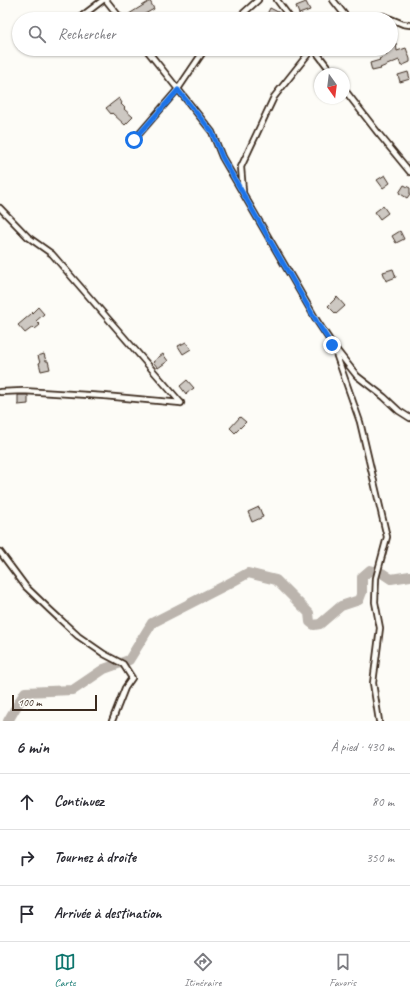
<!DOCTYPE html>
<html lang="fr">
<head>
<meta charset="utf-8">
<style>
	:root { --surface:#fff; --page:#f7f7f7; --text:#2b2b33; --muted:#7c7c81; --line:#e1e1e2; --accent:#0f766e }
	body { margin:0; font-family:Caveat,sans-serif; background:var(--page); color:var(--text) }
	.compass { position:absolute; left:314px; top:68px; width:36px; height:36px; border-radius:50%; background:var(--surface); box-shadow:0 1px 3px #0004; rotate:166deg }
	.scale { position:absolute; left:12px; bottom:10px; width:85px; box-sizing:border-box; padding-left:4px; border:2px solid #3b2a1e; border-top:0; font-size:11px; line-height:14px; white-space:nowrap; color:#3b2a1e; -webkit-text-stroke:3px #fdfcf7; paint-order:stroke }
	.stop { position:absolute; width:12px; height:12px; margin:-9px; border:3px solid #1a73e8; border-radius:50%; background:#fff }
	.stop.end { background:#1a73e8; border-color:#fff; box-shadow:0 1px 4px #0008 }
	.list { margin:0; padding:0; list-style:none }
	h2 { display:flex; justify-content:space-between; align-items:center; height:52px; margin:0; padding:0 16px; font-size:17px }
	h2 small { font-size:13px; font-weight:400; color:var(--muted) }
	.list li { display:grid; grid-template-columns:26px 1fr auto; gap:12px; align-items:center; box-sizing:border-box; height:56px; padding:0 16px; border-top:1px solid var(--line) }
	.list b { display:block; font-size:15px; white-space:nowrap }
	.list em { font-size:13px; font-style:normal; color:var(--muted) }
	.icon { flex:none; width:22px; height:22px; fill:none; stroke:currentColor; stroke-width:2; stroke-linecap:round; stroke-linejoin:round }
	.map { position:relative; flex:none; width:410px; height:721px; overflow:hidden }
	.search { position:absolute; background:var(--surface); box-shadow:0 1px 3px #0004; left:12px; right:12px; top:12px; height:44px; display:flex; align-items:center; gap:10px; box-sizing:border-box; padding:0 14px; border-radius:22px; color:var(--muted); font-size:15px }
	.sheet { height:220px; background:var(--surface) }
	nav { display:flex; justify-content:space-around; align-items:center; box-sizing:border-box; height:56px; border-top:1px solid var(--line); background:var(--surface); font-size:11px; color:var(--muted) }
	nav a { display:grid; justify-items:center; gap:2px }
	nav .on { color:var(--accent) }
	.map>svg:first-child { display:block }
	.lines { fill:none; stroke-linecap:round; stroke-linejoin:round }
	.river { stroke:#bbb4ad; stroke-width:10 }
	.building { fill:#cdc8c2; stroke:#3b2a1e }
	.minor-casing { stroke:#3b2a1e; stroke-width:8 }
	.minor { stroke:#fdfcf7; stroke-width:4.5 }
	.route { stroke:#1a73e8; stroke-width:5 }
</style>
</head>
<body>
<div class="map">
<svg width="410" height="721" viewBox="0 0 410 721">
	<rect width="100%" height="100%" fill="#fdfcf7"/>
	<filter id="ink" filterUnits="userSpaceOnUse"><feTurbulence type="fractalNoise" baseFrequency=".025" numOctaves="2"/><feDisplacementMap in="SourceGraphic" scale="8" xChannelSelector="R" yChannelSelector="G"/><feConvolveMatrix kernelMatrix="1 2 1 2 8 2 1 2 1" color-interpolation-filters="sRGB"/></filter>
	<g filter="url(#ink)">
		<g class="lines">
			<path class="river" d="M8,721L25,692L73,690L104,669L129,660L152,623L228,584L248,573L276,580L309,613L310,622L314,625L320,624L341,606L359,600L362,592V577L370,570L382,573L391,579L410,576"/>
		</g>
		<path class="building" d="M150,1L154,9L141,16V17L138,19H132L129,14Z
			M306,2L310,10L299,14L296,6Z
			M270,8L280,13L277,19H273L266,16Z
			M396,43L397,51L406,48L410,59V62L401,66L399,60L380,68L381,69L372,71L370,63L380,60L379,59L387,55L386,49H391V44Z
			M408,72L410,79L400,82L398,75Z
			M119,98L122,103L121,104L125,108L124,109L133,117L125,125L112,113L111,114L106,108Z
			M385,175L390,183L383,188L377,180Z
			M404,185L410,188V194L407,198L399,193Z
			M383,206L388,213L380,219L375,212Z
			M400,231L404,239L396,243L392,236Z
			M393,269L396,277L386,281L383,272Z
			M337,297L345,306L336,314L328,306Z
			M38,307L44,314L36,321L40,325L35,329L33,327L25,333L18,325L31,314Z
			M186,342L191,349L183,354L178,346Z
			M44,354L46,361H48L50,369L41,371L39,363H40L38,356Z
			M163,354L168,361L158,368L153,362L157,359H156Z
			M187,380L194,388L186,394L180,386Z
			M18,395H28V404L18,405Z
			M240,417L246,422L235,433L230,428Z
			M259,507L263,517L252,522L248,512Z"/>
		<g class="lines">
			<g class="minor-casing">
				<path id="minor" d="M106,0L121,19
					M277,0L291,19
					M333,0L348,19
					M78,19L103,0
					M237,19L258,0
					M372,19L383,16L390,19
					M391,19L403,24L410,25
					M146,49L212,132L222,157L317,321L333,345L360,422L387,537L376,578L375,602L380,628L373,683L379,721
					M314,49L333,74
					M344,89L378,133L410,172
					M134,140L178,89L205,49
					M243,191L241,167L274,97L312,49
					M0,208L28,237L52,254L181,403
					M335,348L357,376L384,397L399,411L410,418
					M0,392L23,391L104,396L181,403
					M0,552L26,587L50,610L78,636L104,654L123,664L132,678L125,688L112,721"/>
			</g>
			<use href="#minor" class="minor"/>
		</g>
	</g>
	<g class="lines" filter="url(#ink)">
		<path class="route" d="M134,140L178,90L212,132L222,157L317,322L332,345"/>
	</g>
</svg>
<svg class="compass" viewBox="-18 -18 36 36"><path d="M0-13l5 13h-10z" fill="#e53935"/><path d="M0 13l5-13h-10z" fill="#7c7c81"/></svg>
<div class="scale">100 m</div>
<div class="stop" style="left:134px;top:140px"></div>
<div class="stop end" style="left:332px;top:345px"></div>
<div class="search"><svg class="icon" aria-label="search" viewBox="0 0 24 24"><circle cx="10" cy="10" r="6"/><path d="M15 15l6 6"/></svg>Rechercher</div>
</div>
<section class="sheet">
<h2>6 min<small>À pied · 430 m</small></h2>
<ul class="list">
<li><svg class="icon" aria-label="ahead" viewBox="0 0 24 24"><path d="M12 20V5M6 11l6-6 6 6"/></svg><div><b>Continuez</b></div><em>80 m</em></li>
<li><svg class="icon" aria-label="right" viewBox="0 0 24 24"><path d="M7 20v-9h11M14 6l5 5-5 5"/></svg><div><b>Tournez à droite</b></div><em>350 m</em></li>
<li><svg class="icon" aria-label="arrive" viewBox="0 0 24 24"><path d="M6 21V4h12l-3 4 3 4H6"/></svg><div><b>Arrivée à destination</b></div></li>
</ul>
</section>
<nav>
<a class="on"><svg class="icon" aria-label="map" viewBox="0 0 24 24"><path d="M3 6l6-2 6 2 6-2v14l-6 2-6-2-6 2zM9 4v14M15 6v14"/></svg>Carte</a>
<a><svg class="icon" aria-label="directions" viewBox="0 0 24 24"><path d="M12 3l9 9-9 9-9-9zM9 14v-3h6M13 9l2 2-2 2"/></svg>Itinéraire</a>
<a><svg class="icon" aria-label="saved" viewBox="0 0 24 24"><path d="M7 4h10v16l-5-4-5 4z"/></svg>Favoris</a>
</nav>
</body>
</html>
